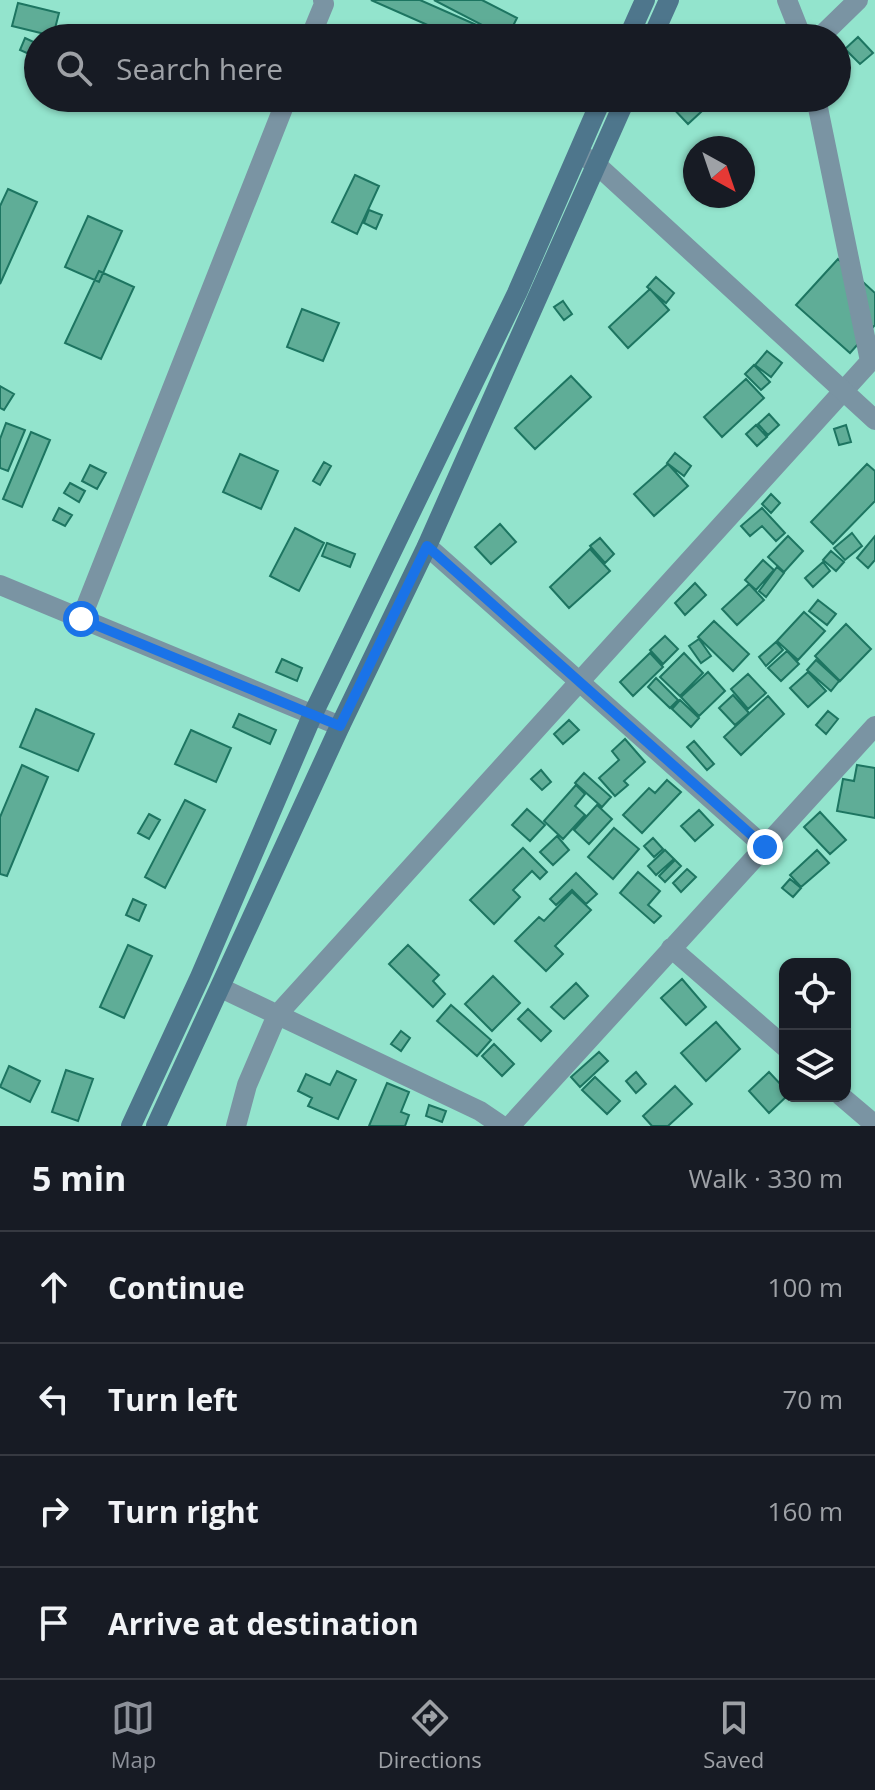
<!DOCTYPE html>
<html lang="en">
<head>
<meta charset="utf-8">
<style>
	:root { --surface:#171b24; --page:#20242c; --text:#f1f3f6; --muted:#9ea1a6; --line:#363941; --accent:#8c9099 }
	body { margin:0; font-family:"Open Sans",sans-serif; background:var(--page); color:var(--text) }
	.controls { position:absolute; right:24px; bottom:24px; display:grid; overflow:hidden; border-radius:16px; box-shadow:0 2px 6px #0004 }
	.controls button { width:72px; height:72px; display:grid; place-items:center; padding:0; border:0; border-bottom:2px solid var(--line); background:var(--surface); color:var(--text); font:40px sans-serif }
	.compass { position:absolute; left:683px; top:136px; width:72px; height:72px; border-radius:50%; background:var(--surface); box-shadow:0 2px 6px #0004; rotate:140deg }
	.stop { position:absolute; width:24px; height:24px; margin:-18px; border:6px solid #1a73e8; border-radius:50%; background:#fff }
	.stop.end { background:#1a73e8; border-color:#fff; box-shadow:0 2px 8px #0008 }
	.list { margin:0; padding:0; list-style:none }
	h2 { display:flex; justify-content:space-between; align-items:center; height:104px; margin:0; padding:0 32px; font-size:34px }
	h2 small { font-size:26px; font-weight:400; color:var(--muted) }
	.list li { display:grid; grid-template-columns:52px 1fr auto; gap:24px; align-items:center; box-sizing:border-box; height:112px; padding:0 32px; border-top:2px solid var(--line) }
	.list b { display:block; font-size:30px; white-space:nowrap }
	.list em { font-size:26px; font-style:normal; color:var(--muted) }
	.icon { flex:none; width:44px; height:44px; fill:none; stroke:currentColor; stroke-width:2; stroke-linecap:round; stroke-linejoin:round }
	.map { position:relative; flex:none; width:875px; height:1126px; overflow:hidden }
	.search { position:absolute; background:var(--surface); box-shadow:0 2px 6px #0004; left:24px; right:24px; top:24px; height:88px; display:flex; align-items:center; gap:20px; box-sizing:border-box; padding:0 28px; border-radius:44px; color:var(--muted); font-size:30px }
	.sheet { height:552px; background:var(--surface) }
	nav { display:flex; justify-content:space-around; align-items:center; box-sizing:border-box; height:112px; border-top:2px solid var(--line); background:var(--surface); font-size:22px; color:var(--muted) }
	nav a { display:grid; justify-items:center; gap:4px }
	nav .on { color:var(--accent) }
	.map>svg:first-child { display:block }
	.building { fill:#5fad97; stroke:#1d7561; stroke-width:2 }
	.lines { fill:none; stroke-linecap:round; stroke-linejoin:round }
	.minor { stroke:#7a94a3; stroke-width:20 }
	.tertiary { stroke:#7a94a3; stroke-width:20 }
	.secondary { stroke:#4e768c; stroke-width:20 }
	.route { stroke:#1a73e8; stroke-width:10 }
</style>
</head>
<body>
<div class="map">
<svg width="875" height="1126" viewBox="0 0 875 1126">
	<rect width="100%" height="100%" fill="#93e4cd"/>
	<path class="building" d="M371,0H420L506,38H457Z
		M434,0H482L517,18L507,38Z
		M18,3L59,13L53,36L12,26Z
		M858,37L873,53L860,64L845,49Z
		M25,38L38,44L36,57L20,50Z
		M675,98H716L688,124L669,104Z
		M355,175L379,186L357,234L332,222Z
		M8,189L37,202L0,284V206Z
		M369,210L382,215L376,229L364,223Z
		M88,216L122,231L99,282L65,267Z
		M838,259L875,293V325L850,353L796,305Z
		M99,271L134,287L101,359L65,343Z
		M656,277L674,293L666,303L647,287Z
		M650,289L669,310L628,348L609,327Z
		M563,301L572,314L564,320L554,307Z
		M302,309L339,323L323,361L287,347Z
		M767,351L782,363L771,377L755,365Z
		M754,365L770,382L761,390L745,374Z
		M571,376L591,397L535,449L515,428Z
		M746,379L764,398L722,437L704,417Z
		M0,386L14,394L4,410L0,408Z
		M769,414L779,425L768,435L758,424Z
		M6,423L25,430L8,471L0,468V439Z
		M756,425L767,437L757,446L746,434Z
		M846,425L851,442L839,445L834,429Z
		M31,432L50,440L22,507L3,499Z
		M675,453L691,466L684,476L667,463Z
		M240,454L278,471L261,509L223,492Z
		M324,462L331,466L320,485L313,481Z
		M668,464L688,486L654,516L634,494Z
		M867,464L875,471V501L833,544L811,522Z
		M90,465L106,473L97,489L82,481Z
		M70,483L85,491L79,502L64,493Z
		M771,494L780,503L771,513L762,504Z
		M59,508L72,515L65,526L53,520Z
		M762,508L785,533L776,541L762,526L750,536L741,526Z
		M500,524L516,542L491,564L475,547Z
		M295,528L324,543L299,591L270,576Z
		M852,533L862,546L845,560L834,548Z
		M788,536L803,551L784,572L768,557Z
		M875,536V560L868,568L857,558Z
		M600,538L614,554L605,563L590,546Z
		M327,543L355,554L350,567L322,556Z
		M590,549L610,571L569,608L550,587Z
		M831,551L844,562L836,571L823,560Z
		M763,560L774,570L756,590L745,580Z
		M823,562L830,571L813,587L805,578Z
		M777,567L784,573L766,597L759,591Z
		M695,583L706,595L685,615L675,603Z
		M749,584L764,600L737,625L722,609Z
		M818,600L836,614L827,625L809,611Z
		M804,612L825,631L798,660L777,641Z
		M714,621L749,654L733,671L698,637Z
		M846,624L871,649L840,681L815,656Z
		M665,636L678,649L663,664L650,650Z
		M699,639L711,656L701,663L689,646Z
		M776,642L783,650L766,666L759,657Z
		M787,651L799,664L781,681L768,668Z
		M650,653L663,667L633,696L620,682Z
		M684,653L703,673L680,696L660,677Z
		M282,659L302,668L297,681L276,672Z
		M816,660L839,681L831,691L807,670Z
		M708,672L725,691L699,716L681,697Z
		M808,672L826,691L808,707L790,688Z
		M748,674L766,693L748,709L731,689Z
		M656,678L678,700L670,708L648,687Z
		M733,695L749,713L735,725L719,708Z
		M768,696L784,714L741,755L724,737Z
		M680,700L699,718L691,727L672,709Z
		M36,709L94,734L78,771L20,747Z
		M828,711L838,719L826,734L816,725Z
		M239,714L276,730L270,744L233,727Z
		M569,720L579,730L563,744L554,734Z
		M191,730L231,748L216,782L175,764Z
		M625,739L645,762L624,781L628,785L615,796L599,778L619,760L612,751Z
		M694,741L714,764L707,770L687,747Z
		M22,765L48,777L7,876L0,874V817Z
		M857,765L875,768V818L837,811L843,779L854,781Z
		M541,770L551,782L542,790L531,779Z
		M584,773L611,797L602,807L575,783Z
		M667,780L681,792L642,833L623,815L649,788L655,793Z
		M576,785L585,794L575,806L585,815L563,839L544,821Z
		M185,800L205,810L165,888L145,877Z
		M597,805L612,819L589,844L574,830Z
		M527,809L545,825L530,841L512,825Z
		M699,810L713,825L695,841L681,826Z
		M820,812L846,840L830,854L804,827Z
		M149,814L160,820L149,839L138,833Z
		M614,828L639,849L613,879L588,857Z
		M557,836L569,850L553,865L540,852Z
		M653,838L663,849L654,857L644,846Z
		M523,848L547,872L540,879L532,871L513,890L520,897L494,924L470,900Z
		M665,850L674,859L656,875L648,866Z
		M817,850L829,863L801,887L790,875Z
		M675,860L681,866L665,882L659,876Z
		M687,869L696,877L681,892L673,883Z
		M638,872L660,891L648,905L661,916L654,923L620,893Z
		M576,873L597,894L586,904L572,890L556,905L550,899Z
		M790,879L801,888L793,897L782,888Z
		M572,892L591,910L555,946L563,954L546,971L515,941L539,917L544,921Z
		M133,899L146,905L139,921L126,915Z
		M128,945L152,956L124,1018L100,1007Z
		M408,945L439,975L433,981L445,994L433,1007L389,964Z
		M493,976L520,1003L492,1031L465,1004Z
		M682,979L706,1007L686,1025L661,998Z
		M576,983L588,996L564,1019L551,1007Z
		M451,1005L491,1040L477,1056L437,1021Z
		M528,1009L551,1031L541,1041L518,1019Z
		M716,1022L740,1049L706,1081L681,1053Z
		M401,1031L410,1038L401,1051L391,1044Z
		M494,1044L514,1064L502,1076L482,1056Z
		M599,1052L608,1061L580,1087L571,1077Z
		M9,1066L40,1081L30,1102L0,1087Z
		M66,1070L93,1079L78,1121L52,1112Z
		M337,1071L356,1080L338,1119L308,1106L312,1098L298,1091L306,1074L330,1085Z
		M636,1072L646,1084L636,1093L626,1081Z
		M769,1072L785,1089L787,1096L769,1113L749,1091Z
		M595,1077L620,1101L607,1114L582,1090Z
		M387,1083L409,1092L401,1112L409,1115L405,1126H369Z
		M675,1086L692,1104L668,1126H652L643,1116Z
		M429,1105L446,1111L442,1122L426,1116Z"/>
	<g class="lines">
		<path class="minor" d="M787,0L802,38
			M310,38L324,4L323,0
			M819,38L858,0
			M816,98L870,361
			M427,546L765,847
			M0,585L340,726
			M81,619L287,98
			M671,948L785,1047
			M221,988L480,1111L502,1126
			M841,1096L875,1125
			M236,1126L247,1085L277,1015L875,356
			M510,1126L875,726"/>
		<path class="tertiary" d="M585,157L597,165L875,420"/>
		<path class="secondary" d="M628,38L645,0
			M652,38L669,0
			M131,1126L200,977L312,716L517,293L602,98
			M156,1126L340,726L427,546L626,98"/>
	</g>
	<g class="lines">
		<path class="route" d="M81,619L340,726L427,546L765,847"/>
	</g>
</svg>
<div class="controls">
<button><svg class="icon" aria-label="locate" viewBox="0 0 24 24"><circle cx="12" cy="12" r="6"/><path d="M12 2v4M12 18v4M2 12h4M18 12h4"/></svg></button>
<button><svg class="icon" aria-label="layers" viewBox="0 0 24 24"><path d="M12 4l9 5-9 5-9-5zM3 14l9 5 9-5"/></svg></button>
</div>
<svg class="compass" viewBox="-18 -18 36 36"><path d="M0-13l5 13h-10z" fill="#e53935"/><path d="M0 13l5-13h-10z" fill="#9ea1a6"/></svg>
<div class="stop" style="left:81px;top:619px"></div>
<div class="stop end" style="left:765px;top:847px"></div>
<div class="search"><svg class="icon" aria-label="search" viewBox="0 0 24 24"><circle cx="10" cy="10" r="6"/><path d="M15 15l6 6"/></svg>Search here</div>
</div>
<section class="sheet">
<h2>5 min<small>Walk · 330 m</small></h2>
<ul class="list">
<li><svg class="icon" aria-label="ahead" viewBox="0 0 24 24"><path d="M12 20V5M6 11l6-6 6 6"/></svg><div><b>Continue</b></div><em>100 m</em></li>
<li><svg class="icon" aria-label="left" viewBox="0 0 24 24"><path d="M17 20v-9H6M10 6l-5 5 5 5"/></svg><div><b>Turn left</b></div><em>70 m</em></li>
<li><svg class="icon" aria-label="right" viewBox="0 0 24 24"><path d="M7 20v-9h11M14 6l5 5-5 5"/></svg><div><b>Turn right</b></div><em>160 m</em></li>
<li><svg class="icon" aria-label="arrive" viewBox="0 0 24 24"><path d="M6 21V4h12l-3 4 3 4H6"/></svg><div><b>Arrive at destination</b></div></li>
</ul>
</section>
<nav>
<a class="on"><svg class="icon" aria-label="map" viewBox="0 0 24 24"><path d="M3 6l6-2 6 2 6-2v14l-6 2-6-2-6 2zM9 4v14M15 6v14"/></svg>Map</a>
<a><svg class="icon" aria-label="directions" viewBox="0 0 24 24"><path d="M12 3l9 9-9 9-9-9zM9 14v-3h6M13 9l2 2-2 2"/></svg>Directions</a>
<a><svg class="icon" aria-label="saved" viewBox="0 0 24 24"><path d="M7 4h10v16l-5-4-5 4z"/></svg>Saved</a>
</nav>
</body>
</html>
